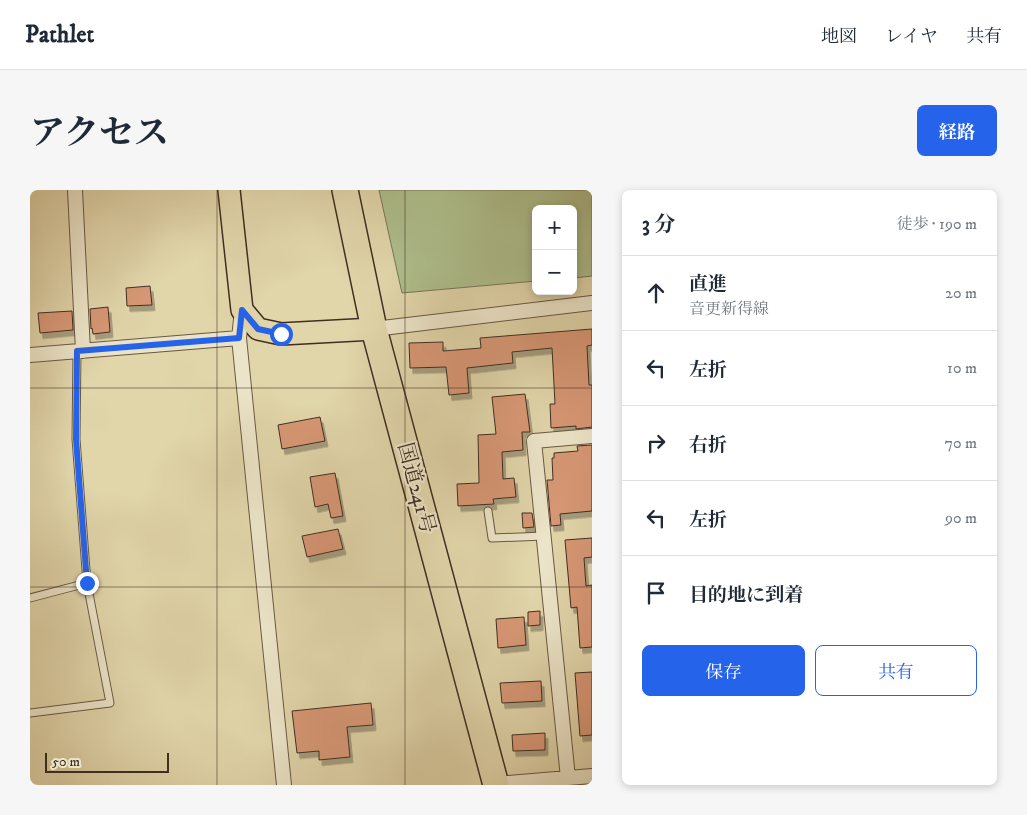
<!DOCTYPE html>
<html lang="ja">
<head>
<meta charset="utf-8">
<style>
	:root { --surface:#fff; --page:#f6f6f7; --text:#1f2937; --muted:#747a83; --line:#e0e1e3; --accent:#2563eb }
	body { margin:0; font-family:"IM FELL DW Pica","Noto Serif JP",serif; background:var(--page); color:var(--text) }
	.controls { position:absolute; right:15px; top:15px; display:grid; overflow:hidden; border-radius:8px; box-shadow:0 2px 8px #0003 }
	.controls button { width:45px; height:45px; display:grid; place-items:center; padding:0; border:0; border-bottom:1px solid var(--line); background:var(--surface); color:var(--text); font:25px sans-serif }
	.scale { position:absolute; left:15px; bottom:12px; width:124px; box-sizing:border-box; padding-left:5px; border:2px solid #402e22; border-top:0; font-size:14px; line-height:18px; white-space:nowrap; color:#402e22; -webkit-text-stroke:4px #ece4c8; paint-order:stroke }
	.stop { position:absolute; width:15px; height:15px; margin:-11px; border:4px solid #2563eb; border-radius:50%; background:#fff }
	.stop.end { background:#2563eb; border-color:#fff; box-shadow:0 1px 5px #0008 }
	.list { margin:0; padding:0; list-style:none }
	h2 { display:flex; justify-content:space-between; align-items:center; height:65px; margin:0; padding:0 20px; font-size:21px }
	h2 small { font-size:16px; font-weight:400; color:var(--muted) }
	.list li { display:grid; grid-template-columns:32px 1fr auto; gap:15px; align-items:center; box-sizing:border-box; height:75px; padding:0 20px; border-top:1px solid var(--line) }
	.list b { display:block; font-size:19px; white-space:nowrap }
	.list p { margin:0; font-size:16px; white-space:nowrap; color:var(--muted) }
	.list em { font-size:16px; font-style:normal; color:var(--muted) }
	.actions { display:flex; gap:10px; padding:15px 20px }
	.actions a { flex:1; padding:11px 0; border:1px solid var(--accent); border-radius:8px; text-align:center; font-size:18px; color:var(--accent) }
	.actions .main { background:var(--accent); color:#fff }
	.icon { flex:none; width:28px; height:28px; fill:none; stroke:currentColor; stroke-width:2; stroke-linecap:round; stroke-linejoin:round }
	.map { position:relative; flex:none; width:562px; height:595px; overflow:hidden; border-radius:8px }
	header { display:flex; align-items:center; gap:30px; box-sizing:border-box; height:70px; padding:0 25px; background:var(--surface); border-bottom:1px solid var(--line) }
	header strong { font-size:24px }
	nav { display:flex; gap:28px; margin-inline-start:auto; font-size:18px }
	.intro { display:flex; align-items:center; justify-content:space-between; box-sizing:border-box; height:120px; padding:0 30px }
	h1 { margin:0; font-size:35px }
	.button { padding:12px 22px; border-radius:8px; background:var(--accent); color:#fff; font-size:18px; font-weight:700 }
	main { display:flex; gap:30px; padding:0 30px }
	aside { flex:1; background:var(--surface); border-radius:8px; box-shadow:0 2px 8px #0003 }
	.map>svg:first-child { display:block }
	.green { fill:#aebe8c; stroke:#777657 }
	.building { fill:#d79774; stroke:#402e22; filter:url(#shadow) }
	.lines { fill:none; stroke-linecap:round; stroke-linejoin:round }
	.lane-casing { stroke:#685844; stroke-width:9 }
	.street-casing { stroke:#685844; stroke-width:16 }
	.primary-casing { stroke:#402e22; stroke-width:24 }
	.highway-casing { stroke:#402e22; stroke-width:28 }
	.lane { stroke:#ece4c8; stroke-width:7 }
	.street { stroke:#ece4c8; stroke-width:14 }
	.primary { stroke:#e1d5aa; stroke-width:21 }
	.highway { stroke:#e1d5aa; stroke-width:25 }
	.route { stroke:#2563eb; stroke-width:6 }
	.grid { fill:none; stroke:#402e22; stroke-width:1; stroke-opacity:0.55 }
	.labels { text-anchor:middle; stroke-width:4.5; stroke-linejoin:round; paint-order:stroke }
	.street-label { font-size:21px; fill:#402e22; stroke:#ece4c8 }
</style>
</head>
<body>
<header>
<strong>Pathlet</strong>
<nav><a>地図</a><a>レイヤ</a><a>共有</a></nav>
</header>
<div class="intro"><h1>アクセス</h1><a class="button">経路</a></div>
<main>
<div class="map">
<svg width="562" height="595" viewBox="0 0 562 595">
	<defs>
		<filter id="shadow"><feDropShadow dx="3" dy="5.5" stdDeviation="0" flood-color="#0004"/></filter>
	</defs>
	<rect width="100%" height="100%" fill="#e1d5aa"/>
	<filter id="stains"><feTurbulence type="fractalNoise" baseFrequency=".004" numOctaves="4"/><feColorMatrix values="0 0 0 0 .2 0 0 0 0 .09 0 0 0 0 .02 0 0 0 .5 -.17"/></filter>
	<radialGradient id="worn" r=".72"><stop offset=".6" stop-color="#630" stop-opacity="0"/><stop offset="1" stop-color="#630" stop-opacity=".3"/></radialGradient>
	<path class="green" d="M349,0H562V86L543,88V19H506V91L372,103Z"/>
	<path class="building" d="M120,96L122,115L97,116L96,98Z
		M78,117L80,142L63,144L62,138L61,139L60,119Z
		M42,121L43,140L10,143L8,123Z
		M562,139V155L557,156L559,195H562V237L546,239V236L521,238L520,214H525L522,158L482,162L483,173L437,178L439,203L419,205L416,177L380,178L379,153L413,152V161L451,158L450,148Z
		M495,204L500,242H492L493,260L472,262L473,289L484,288L486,307L463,309L464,314L428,316L427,294L449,293L448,245L466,244L462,207Z
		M290,227L295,251L252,259L248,235Z
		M562,255V321L530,324L531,335L521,336L517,290H523L522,268H524V263L548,261L547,256Z
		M305,283L313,326L301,328L298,314L285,317L280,287Z
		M492,323H502L504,337L493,338Z
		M308,339L313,359L277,367L272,346Z
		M562,348V367L554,368L556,396L562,395V457L550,458L547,417L541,418L535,350Z
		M510,421V435L498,436V422Z
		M494,427L496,455L468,458L466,429Z
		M562,482V545L550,546L545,483Z
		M511,491L512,511L472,513L470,493Z
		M341,513L343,535L317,537L320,567L289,570V561L267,563L262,521Z
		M515,543V560L483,561L482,545Z"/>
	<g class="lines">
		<g class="lane-casing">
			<path id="lane" d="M458,321L462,348L514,346
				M0,408L57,393
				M0,523L80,513L57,393L46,249L47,161"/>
		</g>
		<g class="street-casing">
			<path id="street" d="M45,0L53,161
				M212,120L209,148L254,595
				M344,139L562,113
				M0,165L209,148
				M538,588L504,251L562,246
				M466,594L562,586"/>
		</g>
		<g class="primary-casing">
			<path id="primary" d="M199,0L212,120L228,139L251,144L344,139"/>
		</g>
		<g class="highway-casing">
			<path id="highway" d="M315,0L344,139L466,595"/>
		</g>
		<use href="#lane" class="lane"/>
		<use href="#street" class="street"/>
		<use href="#primary" class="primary"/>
		<use href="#highway" class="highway"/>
	</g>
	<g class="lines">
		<path class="route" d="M57,393L46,249L47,161L209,148L212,120L228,139L251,144"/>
	</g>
	<path class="grid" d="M187,0V595M375,0V595M0,198H562M0,397H562"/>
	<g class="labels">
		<g class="street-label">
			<text transform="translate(387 298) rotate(75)" y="7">国道241号</text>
		</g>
	</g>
	<rect width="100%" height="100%" filter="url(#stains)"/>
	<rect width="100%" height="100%" fill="url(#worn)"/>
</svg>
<div class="controls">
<button>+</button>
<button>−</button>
</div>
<div class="scale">50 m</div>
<div class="stop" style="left:251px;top:144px"></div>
<div class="stop end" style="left:57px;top:393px"></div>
</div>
<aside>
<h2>3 分<small>徒歩 · 190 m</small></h2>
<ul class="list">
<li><svg class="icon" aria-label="ahead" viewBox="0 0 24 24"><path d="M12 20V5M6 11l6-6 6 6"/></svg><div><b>直進</b><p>音更新得線</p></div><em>20 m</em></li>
<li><svg class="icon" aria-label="left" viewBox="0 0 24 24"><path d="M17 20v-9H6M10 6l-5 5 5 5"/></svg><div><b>左折</b></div><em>10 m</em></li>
<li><svg class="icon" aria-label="right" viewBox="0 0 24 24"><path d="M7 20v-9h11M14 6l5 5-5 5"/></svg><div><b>右折</b></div><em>70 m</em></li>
<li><svg class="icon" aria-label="left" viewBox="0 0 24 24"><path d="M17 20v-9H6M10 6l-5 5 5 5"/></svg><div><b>左折</b></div><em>90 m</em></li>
<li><svg class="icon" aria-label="arrive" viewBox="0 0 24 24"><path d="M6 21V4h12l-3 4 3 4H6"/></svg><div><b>目的地に到着</b></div></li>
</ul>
<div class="actions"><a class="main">保存</a><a>共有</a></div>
</aside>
</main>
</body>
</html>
